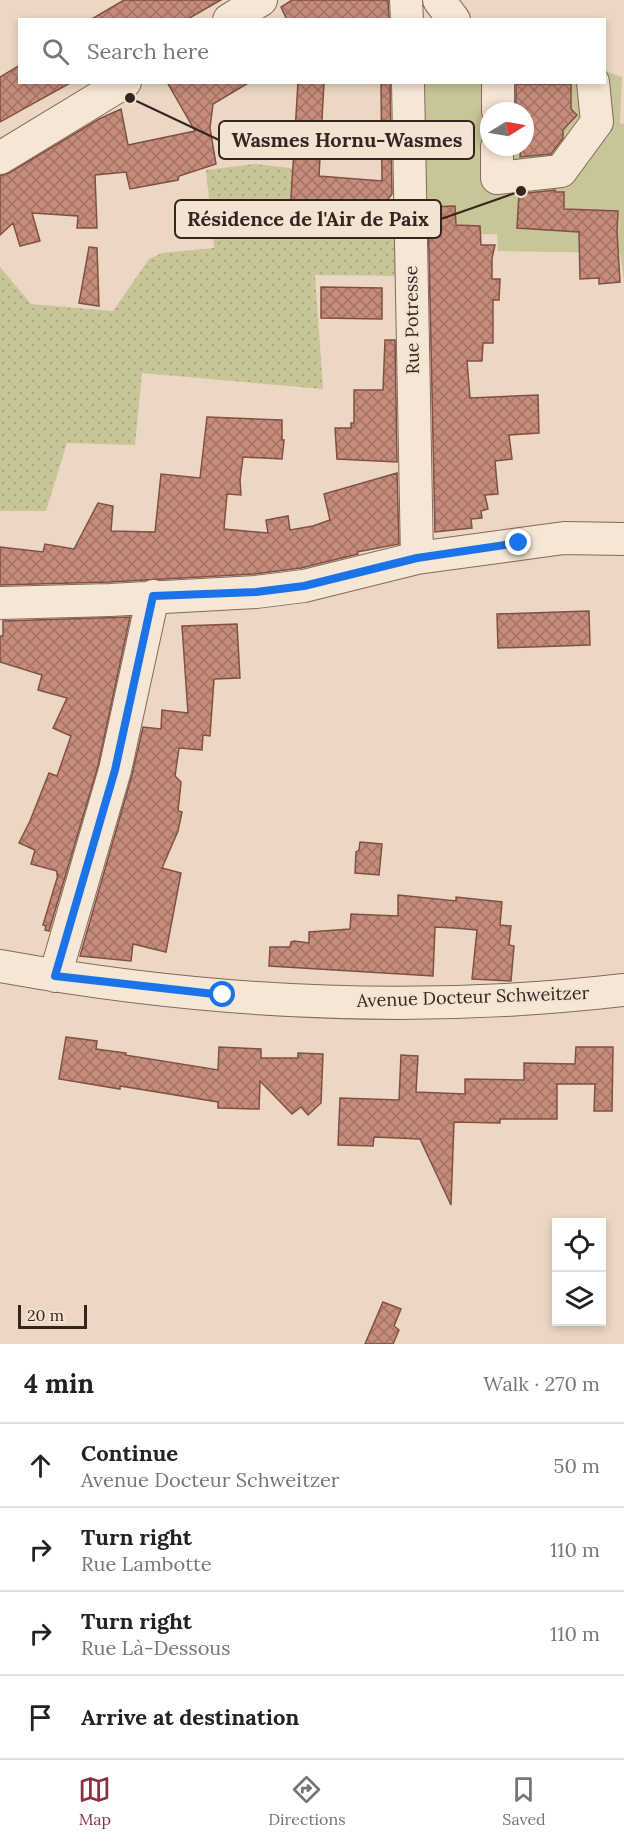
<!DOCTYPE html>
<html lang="en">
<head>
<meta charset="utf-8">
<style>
	:root { --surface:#fff; --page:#f6f6f6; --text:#222; --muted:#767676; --line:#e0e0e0; --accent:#8e2f41 }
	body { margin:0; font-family:Lora,serif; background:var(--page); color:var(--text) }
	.controls { position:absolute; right:18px; bottom:18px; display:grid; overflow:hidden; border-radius:0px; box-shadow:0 3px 9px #0003 }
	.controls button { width:54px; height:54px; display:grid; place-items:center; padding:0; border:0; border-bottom:2px solid var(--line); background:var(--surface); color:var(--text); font:30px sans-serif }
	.compass { position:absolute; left:480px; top:102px; width:54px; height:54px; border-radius:50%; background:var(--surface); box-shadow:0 3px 9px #0003; rotate:79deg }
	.scale { position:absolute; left:18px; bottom:15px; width:69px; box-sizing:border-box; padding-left:6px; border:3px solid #34251e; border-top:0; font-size:16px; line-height:21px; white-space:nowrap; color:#34251e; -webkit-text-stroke:4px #f3e3d2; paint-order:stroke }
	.stop { position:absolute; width:18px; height:18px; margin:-14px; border:4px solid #1a73e8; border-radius:50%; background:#fff }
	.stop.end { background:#1a73e8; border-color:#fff; box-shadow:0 2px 6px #0008 }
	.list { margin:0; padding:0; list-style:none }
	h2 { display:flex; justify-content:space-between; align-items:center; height:78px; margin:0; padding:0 24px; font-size:26px }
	h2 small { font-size:20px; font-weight:400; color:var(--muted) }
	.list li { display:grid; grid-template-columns:39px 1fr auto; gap:18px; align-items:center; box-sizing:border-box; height:84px; padding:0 24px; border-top:2px solid var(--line) }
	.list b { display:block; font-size:22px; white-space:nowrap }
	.list p { margin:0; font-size:20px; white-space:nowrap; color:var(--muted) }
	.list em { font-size:20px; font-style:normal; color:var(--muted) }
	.icon { flex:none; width:33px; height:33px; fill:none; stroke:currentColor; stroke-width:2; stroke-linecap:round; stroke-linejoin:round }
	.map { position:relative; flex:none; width:624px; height:1344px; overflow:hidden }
	.search { position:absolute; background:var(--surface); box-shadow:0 3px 9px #0003; left:18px; right:18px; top:18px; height:66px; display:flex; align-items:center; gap:15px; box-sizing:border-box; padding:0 21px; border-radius:0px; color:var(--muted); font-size:22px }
	.sheet { height:414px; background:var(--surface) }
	nav { display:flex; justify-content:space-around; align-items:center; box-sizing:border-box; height:84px; border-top:2px solid var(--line); background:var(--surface); font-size:16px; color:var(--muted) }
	nav a { display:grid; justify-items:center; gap:3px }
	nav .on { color:var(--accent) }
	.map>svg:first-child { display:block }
	.park { fill:#c8c598; fill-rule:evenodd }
	.garden { fill:url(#garden-dots) }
	.building { fill:url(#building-cross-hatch); stroke:#815042; stroke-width:1.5 }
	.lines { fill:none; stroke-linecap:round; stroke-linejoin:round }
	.minor-casing { stroke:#83695b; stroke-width:34 }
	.minor { stroke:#f6e6d5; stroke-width:32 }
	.route { stroke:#1a73e8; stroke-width:8 }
	.labels { text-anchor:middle; stroke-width:4.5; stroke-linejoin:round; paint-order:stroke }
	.street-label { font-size:18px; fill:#34251e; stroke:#f3e3d2 }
	.leader { fill:none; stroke:#34251e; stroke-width:2 }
	.callout-dot { fill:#34251e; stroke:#f3e3d2; stroke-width:2 }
	.callout { fill:#f3e3d2; stroke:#34251e; stroke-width:2 }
	.callout-label { font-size:20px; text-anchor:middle; font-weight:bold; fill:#34251e }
</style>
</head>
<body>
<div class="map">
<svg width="624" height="1344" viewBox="0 0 624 1344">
	<defs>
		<pattern id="garden-dots" width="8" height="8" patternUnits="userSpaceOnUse" patternTransform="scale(1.5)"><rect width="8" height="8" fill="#c8c598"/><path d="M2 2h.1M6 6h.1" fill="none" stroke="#aca983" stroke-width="1.8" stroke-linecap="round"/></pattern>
		<pattern id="building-cross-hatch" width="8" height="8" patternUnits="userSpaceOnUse" patternTransform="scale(1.5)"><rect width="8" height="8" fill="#c68c7b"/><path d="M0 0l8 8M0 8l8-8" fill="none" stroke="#a27264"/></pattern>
	</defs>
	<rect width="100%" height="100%" fill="#ebd7c3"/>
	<path class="park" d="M605,71L622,77L620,123L624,124V280L620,253L498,251L497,234L419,235L415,83L604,82ZM489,111H525V147H489Z"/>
	<path class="garden" d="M255,164L298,169L296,218L407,222L403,276L315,275L323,389L142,373L135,445L67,443L46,511H0V267L31,304L113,311L149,259L162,253L214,248L206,170Z"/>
	<path class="building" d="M124,0H221L186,20H90Z
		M292,0H388L389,20H287L281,7Z
		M20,65V82H72L0,122V77Z
		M167,82H250L213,104L210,128L216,164L179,176L178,180L130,189L126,172L95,175L97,228H77L78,216L32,213L40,241L20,246L13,223L0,235V176L9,173L99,119L121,109L128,145L195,131Z
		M298,82H324L319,176L382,181L381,82H390L392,194L381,208H392L393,223L374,221V217L371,221L290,215Z
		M516,84H571V109L577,115L563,130V138L551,154L520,157L521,147H525V111H516Z
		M555,190V192H564V209L618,211L617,231L620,282L599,284V278L580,279L579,232L517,228L519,194Z
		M455,206L456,225L480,226L481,245H495L492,258V279H500L499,300H493V343H483L482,361H467L470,398L538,395L539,433L509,435L512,459L495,461L498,494L485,495L488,509L481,511L482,518L471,519L472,528L435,532L428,207Z
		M89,247L97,248L99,306L79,303Z
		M321,287L382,288V319L321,318Z
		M385,340H395L397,462L337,459L335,428H351V423H354V390H383Z
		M207,417L282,420V440H284L282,459L243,457L240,480L241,495L227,494L224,529L268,533L266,520L288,516L290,530L313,526L330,520L324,494L397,473L399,544L357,552L358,554L301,568L254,574L109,582L0,585V547L43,552L45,544L74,549L98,503L113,506L111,531L155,532L161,474L200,478Z
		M589,611L590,645L498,648L497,614Z
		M130,617L98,766L49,931L45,930L46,926L43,925L58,875H57V871L31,864L35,850L19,843L30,821L49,773L57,776L71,736L53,728L67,698L38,690L42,675L0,662V636H3V621Z
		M237,624L240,678L214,679L210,736L203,735L202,750L179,748L175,776L181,782L178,811L182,812L178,831L162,868L181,873L166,952L133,944L131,961L80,956L132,775L143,727L161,729L162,710L188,713L182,626Z
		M360,842L382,844L379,875L355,873L356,852L359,850Z
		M398,895L456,901V897L502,902L500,925L511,926L509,945L514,946L511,981L472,979L477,930L454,928L435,927L433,976L269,966L270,947H290L291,942L294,941L309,943V932L350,929L351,914L398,916Z
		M66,1037L97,1041L96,1049L126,1053L125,1055L218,1070L219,1047L261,1049V1058H298V1053L323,1054L321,1103L308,1115L301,1107L292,1114L260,1081L259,1109L218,1108V1102L120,1086V1089L59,1079Z
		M576,1047H613L612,1111H594L595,1084H557V1119H500V1123L454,1122L451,1205L420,1139L374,1137L373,1146L338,1145L340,1098L399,1100L401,1055L418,1056L416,1092L465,1094V1079L524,1080V1063L575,1064Z
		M383,1302L401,1309L394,1326L399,1330L393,1344H365Z"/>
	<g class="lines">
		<g class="minor-casing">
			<path id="minor" d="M406,0L407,20
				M439,0L454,20
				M229,20L261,0
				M408,82L417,558
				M498,111V82
				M497,147V178L561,171L597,122L593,82
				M0,158L125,82
				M0,603L110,600L256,592L304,586L417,558L564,538L624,539
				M0,966C205,1003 417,1014 624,990
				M55,976L115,770L153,596"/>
		</g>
		<use href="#minor" class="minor"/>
	</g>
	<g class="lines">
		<path class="route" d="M223,995L55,976L115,770L153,596L256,592L304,586L417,558L519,543"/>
	</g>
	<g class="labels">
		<g class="street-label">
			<text transform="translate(412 320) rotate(-91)" y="6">Rue Potresse</text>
			<text transform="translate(473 997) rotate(-2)" y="6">Avenue Docteur Schweitzer</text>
		</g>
	</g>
	<path class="leader" d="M130 98L219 140M521 191L441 219"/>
	<g class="callout-dot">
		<circle cx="130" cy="98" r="6"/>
		<circle cx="521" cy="191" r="6"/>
	</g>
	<g class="callout">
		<rect x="219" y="121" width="255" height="38" rx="6"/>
		<rect x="175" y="200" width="266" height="38" rx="6"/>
	</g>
	<g class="callout-label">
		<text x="347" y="147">Wasmes Hornu-Wasmes</text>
		<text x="308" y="226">Résidence de l'Air de Paix</text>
	</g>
</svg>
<div class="controls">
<button><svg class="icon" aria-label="locate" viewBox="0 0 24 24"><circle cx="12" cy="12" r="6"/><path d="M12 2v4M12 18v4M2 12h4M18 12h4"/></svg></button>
<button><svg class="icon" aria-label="layers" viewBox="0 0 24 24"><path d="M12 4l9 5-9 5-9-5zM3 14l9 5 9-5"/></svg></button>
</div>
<svg class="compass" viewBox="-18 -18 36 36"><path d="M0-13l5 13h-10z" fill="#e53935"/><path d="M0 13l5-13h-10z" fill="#767676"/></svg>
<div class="scale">20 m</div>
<div class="stop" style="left:223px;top:995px"></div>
<div class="stop end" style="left:519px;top:543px"></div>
<div class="search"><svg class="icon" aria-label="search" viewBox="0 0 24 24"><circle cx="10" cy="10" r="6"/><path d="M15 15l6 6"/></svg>Search here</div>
</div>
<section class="sheet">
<h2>4 min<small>Walk · 270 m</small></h2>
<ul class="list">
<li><svg class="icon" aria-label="ahead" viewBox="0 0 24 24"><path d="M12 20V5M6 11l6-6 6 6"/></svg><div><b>Continue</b><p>Avenue Docteur Schweitzer</p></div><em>50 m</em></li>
<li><svg class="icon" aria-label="right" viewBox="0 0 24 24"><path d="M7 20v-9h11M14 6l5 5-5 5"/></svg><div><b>Turn right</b><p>Rue Lambotte</p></div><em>110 m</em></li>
<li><svg class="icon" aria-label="right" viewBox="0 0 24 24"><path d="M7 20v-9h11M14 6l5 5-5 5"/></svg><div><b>Turn right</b><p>Rue Là-Dessous</p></div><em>110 m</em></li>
<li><svg class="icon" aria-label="arrive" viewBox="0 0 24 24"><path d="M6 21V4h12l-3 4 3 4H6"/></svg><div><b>Arrive at destination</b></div></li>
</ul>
</section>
<nav>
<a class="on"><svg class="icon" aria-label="map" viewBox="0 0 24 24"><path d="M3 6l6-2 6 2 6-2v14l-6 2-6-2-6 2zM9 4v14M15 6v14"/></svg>Map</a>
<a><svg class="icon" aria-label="directions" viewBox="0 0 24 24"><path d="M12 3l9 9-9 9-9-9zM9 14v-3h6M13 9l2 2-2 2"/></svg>Directions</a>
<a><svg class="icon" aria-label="saved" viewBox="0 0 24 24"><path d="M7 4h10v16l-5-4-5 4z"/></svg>Saved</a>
</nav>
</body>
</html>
